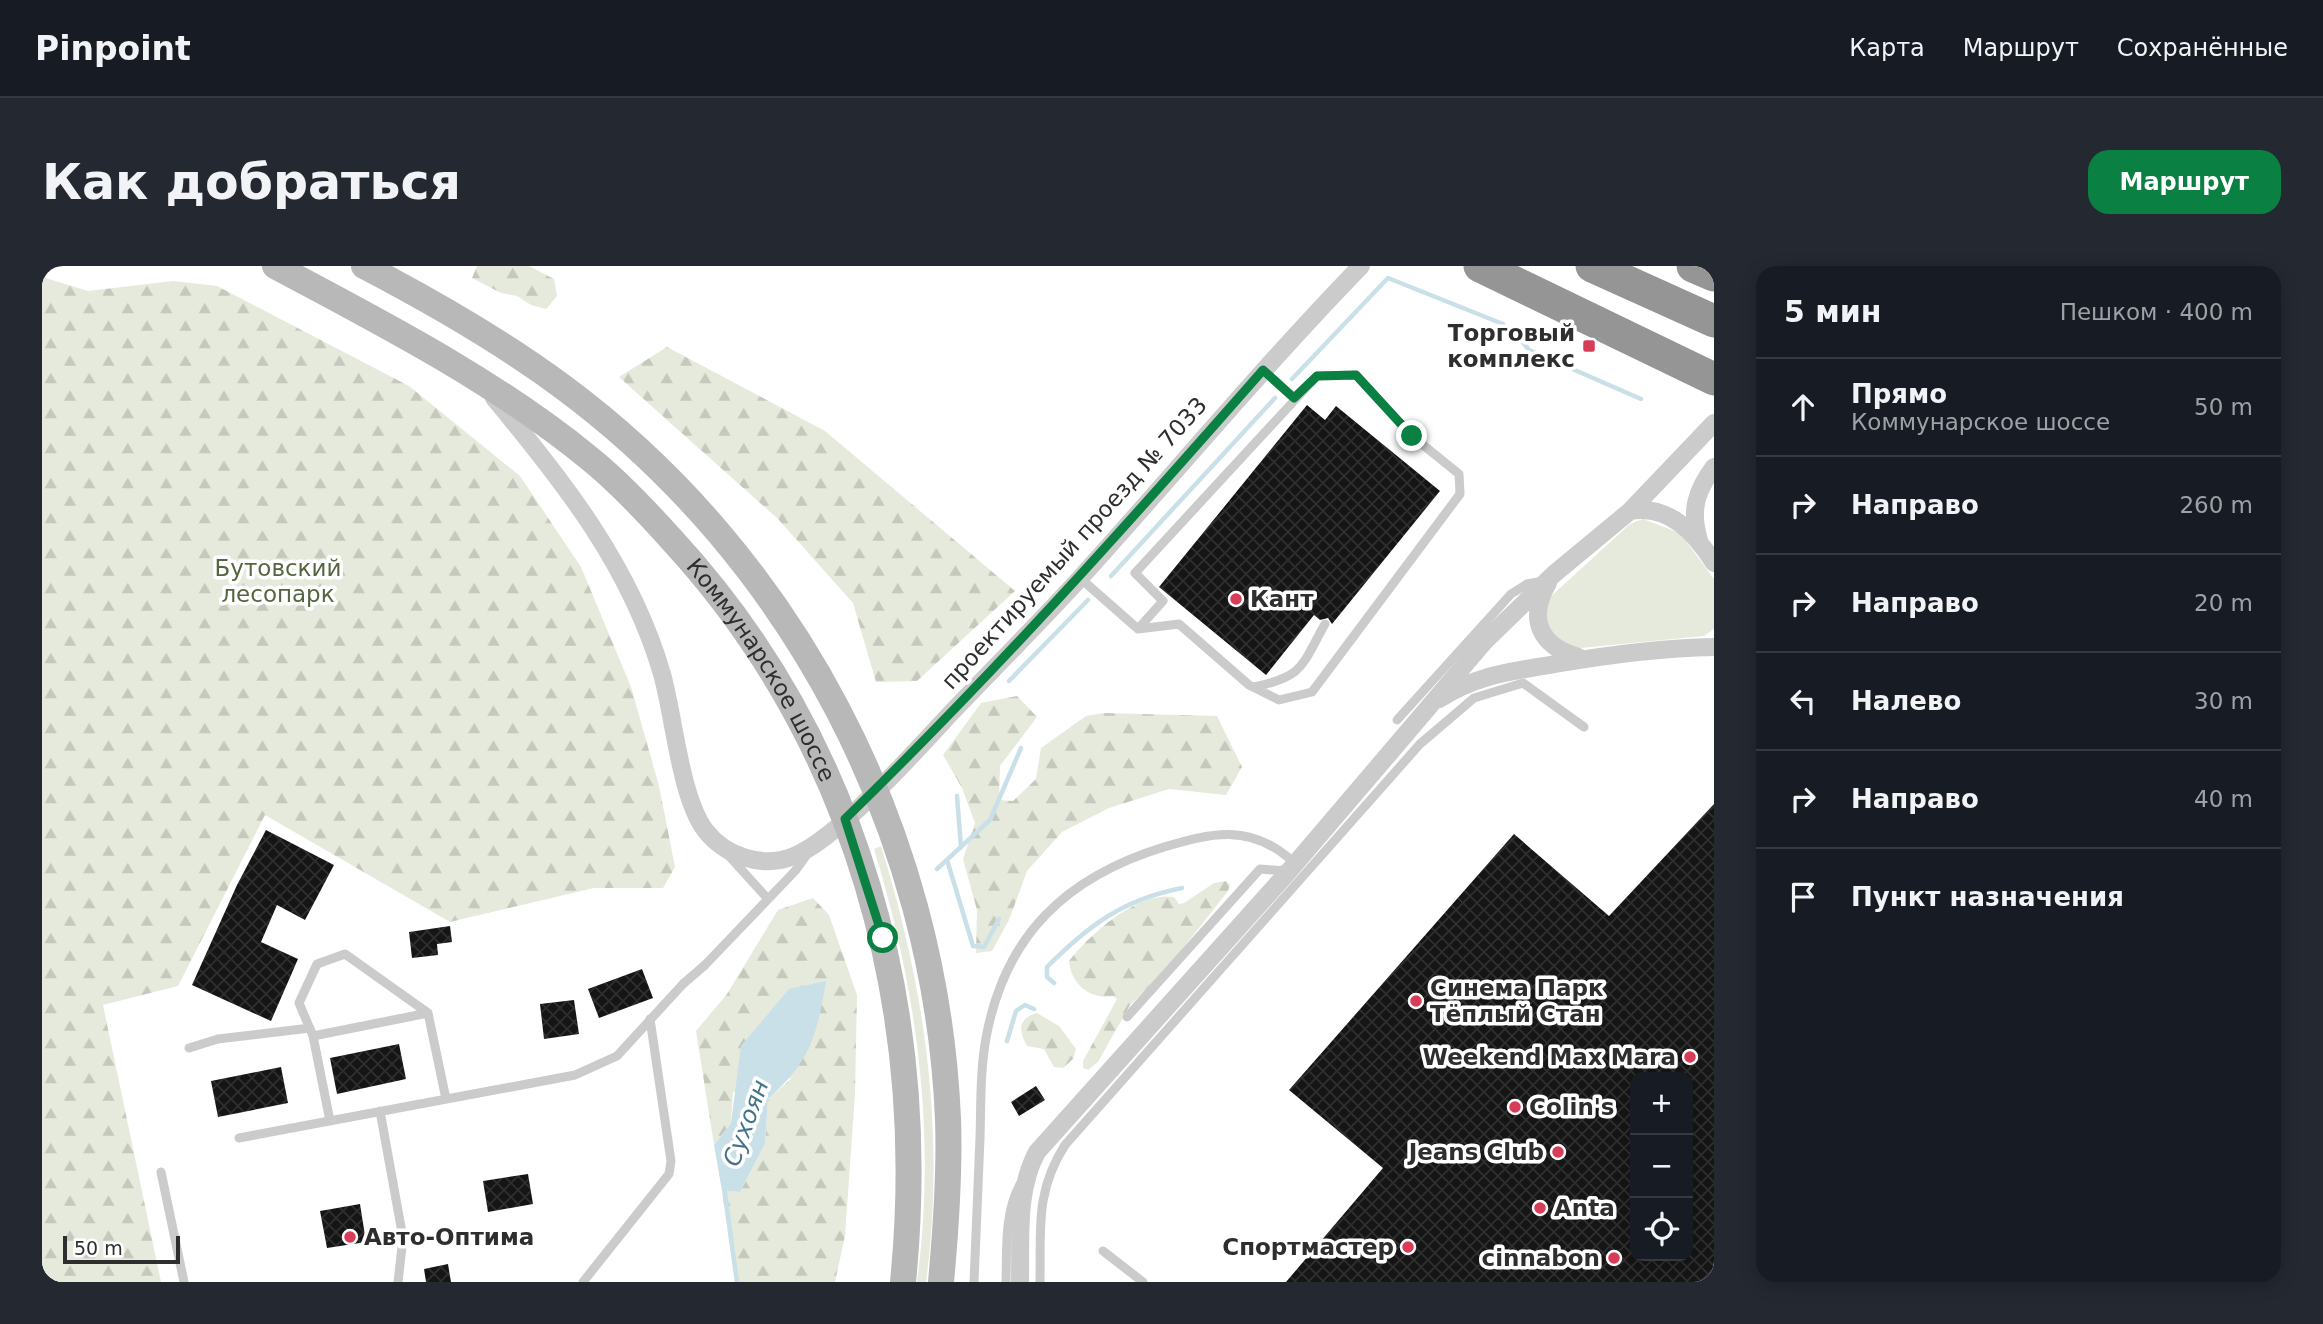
<!DOCTYPE html>
<html lang="ru">
<head>
<meta charset="utf-8">
<style>
	:root { --surface:#171b24; --page:#242831; --text:#f1f3f6; --muted:#9ea1a6; --line:#363941; --accent:#0b8043 }
	body { margin:0; font-family:"DejaVu Sans",sans-serif; background:var(--page); color:var(--text) }
	.controls { position:absolute; right:21px; bottom:21px; display:grid; overflow:hidden; border-radius:14px; box-shadow:0 4px 18px #0003 }
	.controls button { width:63px; height:63px; display:grid; place-items:center; padding:0; border:0; border-bottom:2px solid var(--line); background:var(--surface); color:var(--text); font:35px sans-serif }
	.scale { position:absolute; left:21px; bottom:18px; width:117px; box-sizing:border-box; padding-left:7px; border:4px solid #2e2e2e; border-top:0; font-size:19px; line-height:24px; white-space:nowrap; color:#2e2e2e; -webkit-text-stroke:5px #fff; paint-order:stroke }
	.stop { position:absolute; width:21px; height:21px; margin:-16px; border:5px solid #0b8043; border-radius:50%; background:#fff }
	.stop.end { background:#0b8043; border-color:#fff; box-shadow:0 2px 7px #0008 }
	.list { margin:0; padding:0; list-style:none }
	h2 { display:flex; justify-content:space-between; align-items:center; height:91px; margin:0; padding:0 28px; font-size:30px }
	h2 small { font-size:23px; font-weight:400; color:var(--muted) }
	.list li { display:grid; grid-template-columns:46px 1fr auto; gap:21px; align-items:center; box-sizing:border-box; height:98px; padding:0 28px; border-top:2px solid var(--line) }
	.list b { display:block; font-size:26px; white-space:nowrap }
	.list p { margin:0; font-size:23px; white-space:nowrap; color:var(--muted) }
	.list em { font-size:23px; font-style:normal; color:var(--muted) }
	.icon { flex:none; width:38px; height:38px; fill:none; stroke:currentColor; stroke-width:2; stroke-linecap:round; stroke-linejoin:round }
	.map { position:relative; flex:none; width:1672px; height:1016px; overflow:hidden; border-radius:21px }
	header { display:flex; align-items:center; gap:42px; box-sizing:border-box; height:98px; padding:0 35px; background:var(--surface); border-bottom:2px solid var(--line) }
	header strong { font-size:33px }
	nav { display:flex; gap:38px; margin-inline-start:auto; font-size:24px }
	.intro { display:flex; align-items:center; justify-content:space-between; box-sizing:border-box; height:168px; padding:0 42px }
	h1 { margin:0; font-size:49px }
	.button { padding:18px 32px; border-radius:21px; background:var(--accent); color:#fff; font-size:24px; font-weight:700 }
	main { display:flex; gap:42px; padding:0 42px }
	aside { flex:1; background:var(--surface); border-radius:21px; box-shadow:0 4px 18px #0003 }
	.map>svg:first-child { display:block }
	.grass { fill:#e5eadc }
	.forest { fill:url(#forest-firs) }
	.water { fill:#cae0e8 }
	.lines { fill:none; stroke-linecap:round; stroke-linejoin:round }
	.stream { stroke:#cae0e8; stroke-width:4.5 }
	.building { fill:url(#building-cross-hatch); fill-rule:evenodd }
	.lane { stroke:#cbcbcb; stroke-width:9 }
	.street { stroke:#cbcbcb; stroke-width:18 }
	.secondary { stroke:#b8b8b8; stroke-width:26 }
	.highway { stroke:#959595; stroke-width:33 }
	.route { stroke:#0b8043; stroke-width:9 }
	.poi-dot { fill:#d73d58; stroke:#fff; stroke-width:2.5 }
	.labels { text-anchor:middle; stroke-width:7; stroke-linejoin:round; paint-order:stroke }
	.poi-label { font-size:23px; font-weight:bold; fill:#2e2e2e; stroke:#fff; text-anchor:end }
	.street-label { font-size:23px; fill:#2e2e2e; stroke:#fff }
	.park-label { font-size:23px; fill:#55653f; stroke:#fff }
	.water-label { font-size:24px; font-style:italic; fill:#427589; stroke:#fff }
</style>
</head>
<body>
<header>
<strong>Pinpoint</strong>
<nav><a>Карта</a><a>Маршрут</a><a>Сохранённые</a></nav>
</header>
<div class="intro"><h1>Как добраться</h1><a class="button">Маршрут</a></div>
<main>
<div class="map">
<svg width="1672" height="1016" viewBox="0 0 1672 1016">
	<defs>
		<pattern id="forest-firs" width="22" height="20" patternUnits="userSpaceOnUse" patternTransform="scale(1.75)"><rect width="22" height="20" fill="#e5eadc"/><path d="M5 1l3.5 6h-7zM16 11l3.5 6h-7z" fill="#c5c9bd"/></pattern>
		<pattern id="building-cross-hatch" width="8" height="8" patternUnits="userSpaceOnUse" patternTransform="scale(1.75)"><rect width="8" height="8" fill="#151515"/><path d="M0 0l8 8M0 8l8-8" fill="none" stroke="#2f2f2f"/></pattern>
	</defs>
	<rect width="100%" height="100%" fill="#fff"/>
	<path class="grass" d="M1601,253L1638,267L1672,313V363L1662,370L1529,383L1502,360L1506,333L1588,258Z
		M839,580C883,722 904,867 884,1016H875C895,868 875,724 832,583Z"/>
	<path class="forest" d="M435,0H487L512,13L515,30L504,43L489,39L475,30L459,27L430,12Z
		M0,11L46,25L131,15L175,20L367,120L478,210L539,301L589,421L617,520L633,601L621,622H552L408,656L223,549L136,720L61,739L119,1016H0Z
		M625,81L783,165L973,325L875,415L834,416L811,337L736,253L577,111Z
		M975,430L995,451L958,500L957,534L971,535L994,513L999,482L1044,450L1062,447L1175,450L1200,501L1184,529L1127,523L1067,542L1020,566L985,605L967,654L950,685L934,687L935,644L921,593L933,557L920,522L901,489L939,437Z
		M1184,615L1188,619L1186,625L1120,709L1088,739L1056,796L1046,804L1041,802V795L1075,733L1071,730C1048,734 1029,718 1027,695C1048,668 1096,625 1132,631L1137,638L1142,637L1172,617Z
		M771,632L787,649L815,729L813,828L803,970L793,1016H693L680,925L698,926L723,878L726,833L750,812L691,826L689,857L672,879L654,765L685,728L736,644Z
		M995,747L1017,760L1034,783L1031,793L1021,802L1012,801L1002,783L985,780C976,764 976,752 995,747Z"/>
	<path class="water" d="M784,715C775,769 769,795 726,833L723,878L698,926L680,925L672,879L689,857L699,780L747,723Z"/>
	<g class="lines">
		<path class="stream" d="M1475,69L1487,84L1599,133
			M1250,113L1346,12L1461,58
			M1069,310L1233,132
			M967,415L1046,334
			M915,530L919,581
			M905,594L931,680L942,681L957,653
			M895,603L948,554L979,482
			M1012,717L1005,711V701C1047,659 1080,634 1140,622
			M965,775L974,745L983,739L992,743
			M682,920L695,1016"/>
	</g>
	<path class="building" d="M1265,139L1283,154L1294,140L1398,225L1290,358L1286,352L1278,354L1272,349L1224,409L1117,321Z
		M1672,538V1016H1244L1341,902L1247,824L1472,568L1567,650ZM1593,811H1646V990H1593Z
		M224,564L292,599L263,654L235,639L219,676L256,693L229,755L150,719L195,619Z
		M408,660L410,676L395,678L396,689L370,692L367,666Z
		M600,703L611,732L557,752L546,723Z
		M532,734L537,768L502,773L498,738Z
		M357,778L364,813L295,828L288,792Z
		M239,801L246,837L176,851L169,815Z
		M994,820L1003,834L977,850L969,836Z
		M486,908L491,938L446,946L441,915Z
		M318,938L324,976L285,982L278,945Z
		M406,998L409,1016H384L382,1003Z"/>
	<g class="lines">
		<path class="lane" d="M1221,104L1252,132
			M1038,312L1096,363L1137,358L1207,419L1237,434L1270,426L1418,228L1417,208L1370,170L1314,109L1275,110L1093,307L1121,335L1096,363
			M1212,421C1263,410 1259,400 1283,358
			M1355,454L1469,328L1485,318L1501,315
			M687,590L726,633
			M1085,751L1218,603L1245,605
			M271,770L257,737L275,698L303,688L386,747
			M147,782L176,773L268,762
			M338,845L361,972L356,1016
			M288,855L271,770L386,747L404,833
			M197,872L533,809L575,790L641,718L663,699L753,605L766,587
			M119,906L142,1016
			M1061,985L1101,1016
			M541,1016L627,908L629,895L608,753
			M932,1016C934,968 936,920 938,872C939,839 938,805 944,772C963,669 1024,611 1122,581C1169,567 1206,558 1247,592
			M964,1016C965,983 962,948 978,918
			M998,1016C999,963 993,926 1023,879L1378,478L1432,432L1481,417L1542,461"/>
		<path class="street" d="M452,132C522,216 589,301 620,408C632,450 638,530 663,564C683,590 720,603 752,590C795,573 874,485 908,448C952,402 997,357 1040,310C1133,207 1222,100 1319,0
			M1588,245C1627,238 1653,267 1672,297
			M1657,274C1648,245 1654,225 1672,201
			M1506,317C1485,353 1498,380 1536,391
			M1397,433C1437,408 1468,406 1513,398C1565,389 1618,382 1672,381
			M978,1016C979,973 974,925 995,886L1247,605L1443,375L1512,308L1588,245L1672,157"/>
		<g class="secondary">
			<path id="s1" d="M233,0C340,57 453,115 547,192C577,216 604,245 630,274C816,476 888,745 861,1016"/>
			<path d="M322,0C391,36 459,75 521,121C752,292 894,566 906,853C908,908 904,962 899,1016"/>
		</g>
		<path class="highway" d="M1438,0L1672,113
			M1550,0L1672,55
			M1651,0L1672,9"/>
	</g>
	<g class="lines">
		<path class="route" d="M841,672L803,553C950,410 1086,258 1221,104L1252,132L1275,110L1314,109L1370,170"/>
	</g>
	<g class="poi-dot">
		<rect x="1540" y="73" width="14" height="14" rx="3.5"/>
		<circle cx="1194" cy="333" r="7"/>
		<circle cx="1374" cy="735" r="7"/>
		<circle cx="1648" cy="791" r="7"/>
		<circle cx="1473" cy="841" r="7"/>
		<circle cx="1516" cy="886" r="7"/>
		<circle cx="1498" cy="942" r="7"/>
		<circle cx="308" cy="971" r="7"/>
		<circle cx="1366" cy="981" r="7"/>
		<circle cx="1572" cy="992" r="7"/>
	</g>
	<g class="labels">
		<g class="poi-label">
			<text x="1533" y="75">Торговый<tspan x="1533" dy="26">комплекс</tspan></text>
			<text x="1208" y="341" text-anchor="start">Кант</text>
			<text x="1388" y="730" text-anchor="start">Синема Парк<tspan x="1388" dy="26">Тёплый Стан</tspan></text>
			<text x="1634" y="799">Weekend Max Mara</text>
			<text x="1487" y="849" text-anchor="start">Colin's</text>
			<text x="1502" y="894">Jeans Club</text>
			<text x="1512" y="950" text-anchor="start">Anta</text>
			<text x="322" y="979" text-anchor="start">Авто-Оптима</text>
			<text x="1352" y="989">Спортмастер</text>
			<text x="1558" y="1000">cinnabon</text>
		</g>
		<g class="street-label">
			<text transform="translate(1032 277) rotate(-48)" y="8">проектируемый проезд № 7033</text>
			<text dy="8" stroke="none"><textPath href="#s1" startOffset="644">Коммунарское шоссе</textPath></text>
		</g>
		<g class="park-label">
			<text x="236" y="310">Бутовский<tspan x="236" dy="26">лесопарк</tspan></text>
		</g>
		<g class="water-label">
			<text transform="translate(704 857) rotate(-70)" y="8">Сухоян</text>
		</g>
	</g>
</svg>
<div class="controls">
<button>+</button>
<button>−</button>
<button><svg class="icon" aria-label="locate" viewBox="0 0 24 24"><circle cx="12" cy="12" r="6"/><path d="M12 2v4M12 18v4M2 12h4M18 12h4"/></svg></button>
</div>
<div class="scale">50 m</div>
<div class="stop" style="left:841px;top:672px"></div>
<div class="stop end" style="left:1370px;top:170px"></div>
</div>
<aside>
<h2>5 мин<small>Пешком · 400 m</small></h2>
<ul class="list">
<li><svg class="icon" aria-label="ahead" viewBox="0 0 24 24"><path d="M12 20V5M6 11l6-6 6 6"/></svg><div><b>Прямо</b><p>Коммунарское шоссе</p></div><em>50 m</em></li>
<li><svg class="icon" aria-label="right" viewBox="0 0 24 24"><path d="M7 20v-9h11M14 6l5 5-5 5"/></svg><div><b>Направо</b></div><em>260 m</em></li>
<li><svg class="icon" aria-label="right" viewBox="0 0 24 24"><path d="M7 20v-9h11M14 6l5 5-5 5"/></svg><div><b>Направо</b></div><em>20 m</em></li>
<li><svg class="icon" aria-label="left" viewBox="0 0 24 24"><path d="M17 20v-9H6M10 6l-5 5 5 5"/></svg><div><b>Налево</b></div><em>30 m</em></li>
<li><svg class="icon" aria-label="right" viewBox="0 0 24 24"><path d="M7 20v-9h11M14 6l5 5-5 5"/></svg><div><b>Направо</b></div><em>40 m</em></li>
<li><svg class="icon" aria-label="arrive" viewBox="0 0 24 24"><path d="M6 21V4h12l-3 4 3 4H6"/></svg><div><b>Пункт назначения</b></div></li>
</ul>
</aside>
</main>
</body>
</html>
